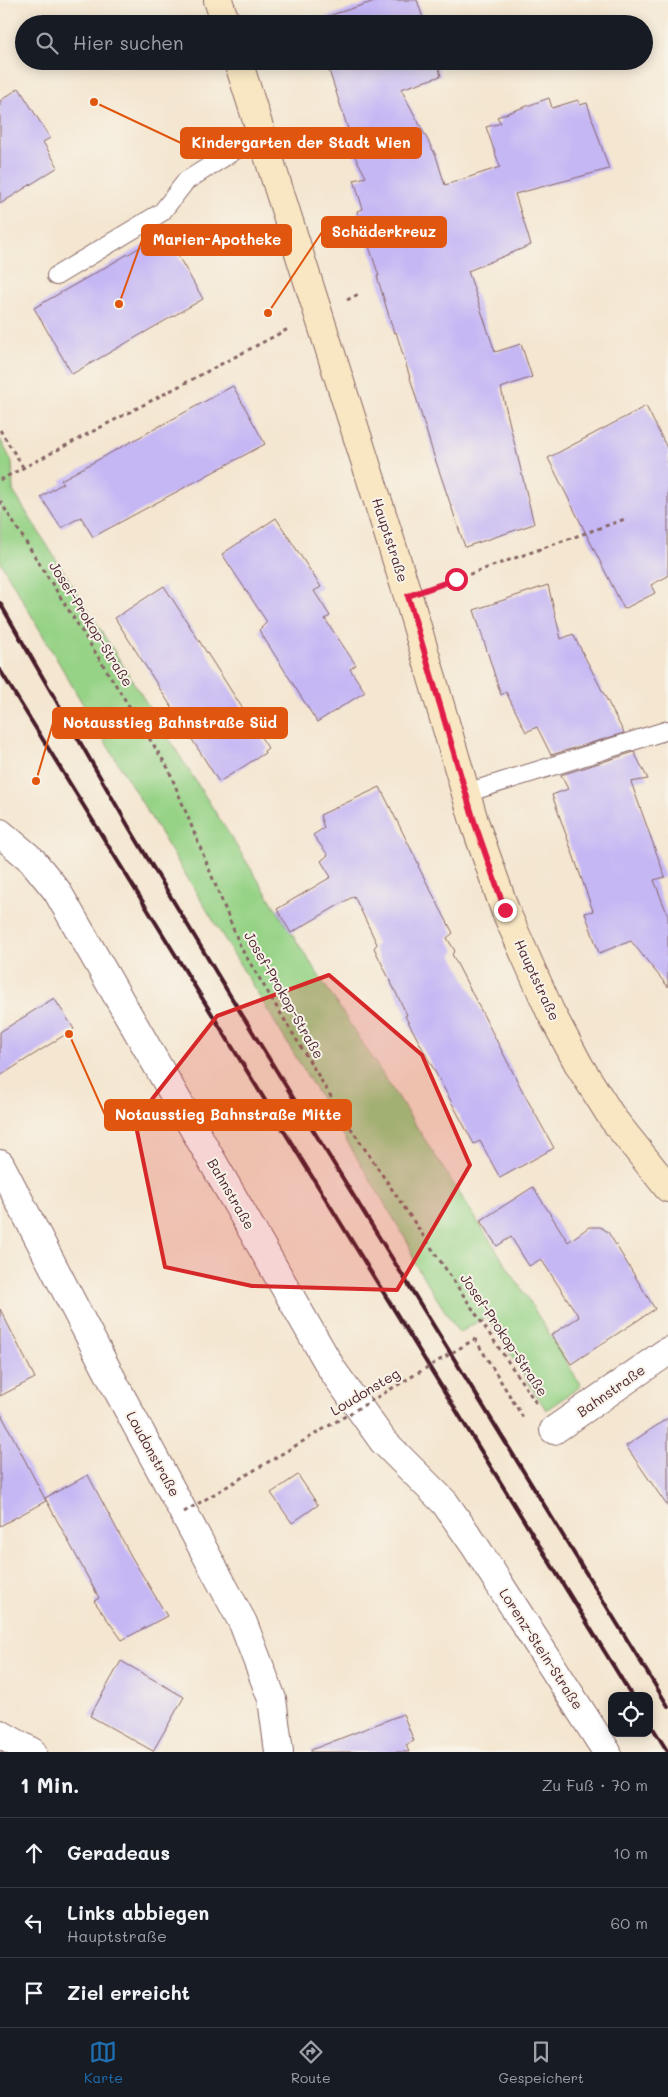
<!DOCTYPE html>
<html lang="de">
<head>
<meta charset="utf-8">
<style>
	:root { --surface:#171b24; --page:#242831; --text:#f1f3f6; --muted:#9ea1a6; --line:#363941; --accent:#1f6fb2 }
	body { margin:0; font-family:Mali,sans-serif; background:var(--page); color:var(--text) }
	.controls { position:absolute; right:15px; bottom:15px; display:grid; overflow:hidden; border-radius:10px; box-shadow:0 2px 12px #0003 }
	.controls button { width:45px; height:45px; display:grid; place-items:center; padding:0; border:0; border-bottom:1px solid var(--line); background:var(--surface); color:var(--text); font:25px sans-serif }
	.stop { position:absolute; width:15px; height:15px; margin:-11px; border:4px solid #e11d48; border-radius:50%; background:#fff }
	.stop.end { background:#e11d48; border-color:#fff; box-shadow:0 1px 5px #0008 }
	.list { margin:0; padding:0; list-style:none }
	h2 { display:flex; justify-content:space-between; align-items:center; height:65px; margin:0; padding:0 20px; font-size:21px }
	h2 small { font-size:16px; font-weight:400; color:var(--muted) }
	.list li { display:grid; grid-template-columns:32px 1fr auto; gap:15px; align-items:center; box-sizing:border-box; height:70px; padding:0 20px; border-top:1px solid var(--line) }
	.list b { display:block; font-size:19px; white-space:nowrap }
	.list p { margin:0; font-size:16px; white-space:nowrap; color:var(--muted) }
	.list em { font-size:16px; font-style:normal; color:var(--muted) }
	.icon { flex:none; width:28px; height:28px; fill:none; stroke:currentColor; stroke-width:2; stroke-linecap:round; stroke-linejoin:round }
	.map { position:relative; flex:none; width:668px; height:1752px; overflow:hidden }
	.search { position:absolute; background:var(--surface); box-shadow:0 2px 12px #0003; left:15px; right:15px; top:15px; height:55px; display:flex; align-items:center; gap:12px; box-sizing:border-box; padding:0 18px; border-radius:28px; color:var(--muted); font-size:19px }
	.sheet { height:275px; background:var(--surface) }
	nav { display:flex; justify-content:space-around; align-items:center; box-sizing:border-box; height:70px; border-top:1px solid var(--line); background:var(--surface); font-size:14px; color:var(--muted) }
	nav a { display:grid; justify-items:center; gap:2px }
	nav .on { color:var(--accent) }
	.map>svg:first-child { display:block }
	.green { fill:#97d387; stroke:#707959 }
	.building { fill:#c5b6f4 }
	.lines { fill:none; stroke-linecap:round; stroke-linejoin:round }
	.service-casing { stroke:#866565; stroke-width:20 }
	.minor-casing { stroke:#866565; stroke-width:30 }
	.secondary-casing { stroke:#866565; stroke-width:30 }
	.path { stroke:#866565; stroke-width:3; stroke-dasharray:4 4; stroke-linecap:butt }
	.service { stroke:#fff; stroke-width:18 }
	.minor { stroke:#fff; stroke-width:28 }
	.secondary { stroke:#f9e7c3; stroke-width:28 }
	.rail { stroke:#4a1f2b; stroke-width:4 }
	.path-bridge { stroke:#866565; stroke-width:3; stroke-dasharray:4 4; stroke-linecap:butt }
	.route { stroke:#e11d48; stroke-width:6 }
	.marked { fill:#d62828; fill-opacity:0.2; stroke:#d62828; stroke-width:4; stroke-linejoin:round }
	.labels { text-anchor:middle; stroke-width:4; stroke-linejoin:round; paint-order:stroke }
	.street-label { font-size:14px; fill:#4a1f2b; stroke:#f7f3e8 }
	.leader { fill:none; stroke:#e0560e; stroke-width:2 }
	.callout-dot { fill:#e0560e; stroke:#f7f3e8; stroke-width:2 }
	.callout { fill:#e0560e; stroke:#e0560e; stroke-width:2 }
	.callout-label { font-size:15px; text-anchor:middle; font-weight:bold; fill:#fff }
</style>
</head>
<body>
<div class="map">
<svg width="668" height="1752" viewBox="0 0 668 1752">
	<rect width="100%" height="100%" fill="#f7f3e8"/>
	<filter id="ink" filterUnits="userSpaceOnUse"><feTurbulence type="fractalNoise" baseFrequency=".02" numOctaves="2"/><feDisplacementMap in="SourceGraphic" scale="10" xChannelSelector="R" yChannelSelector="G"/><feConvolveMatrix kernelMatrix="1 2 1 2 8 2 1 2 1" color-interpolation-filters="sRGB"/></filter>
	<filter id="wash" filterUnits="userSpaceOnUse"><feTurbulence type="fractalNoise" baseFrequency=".0096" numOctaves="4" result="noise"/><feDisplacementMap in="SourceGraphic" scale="20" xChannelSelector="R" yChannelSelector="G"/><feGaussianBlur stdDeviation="1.12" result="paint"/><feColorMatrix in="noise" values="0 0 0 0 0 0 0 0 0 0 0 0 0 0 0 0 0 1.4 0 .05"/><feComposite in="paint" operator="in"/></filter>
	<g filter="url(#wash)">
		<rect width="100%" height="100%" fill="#f4e6d0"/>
		<path class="green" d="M0,439L12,462L13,491L297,942L526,1296L581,1386L546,1410L487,1316L459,1333L415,1264L409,1244L92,720L0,561Z"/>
		<g id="blocks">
			<path class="building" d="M378,0H417L425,24H313V21Z
				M326,61H437L441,76L401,89L436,156L445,185L500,167L486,127L501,123L497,117L549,98L552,108L578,100L580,105L587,103L609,169L515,194L531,245L468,271L495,352L521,344L532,377L501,388L534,524L465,547L433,453L396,332L394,333L377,276H379L357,211L363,209L354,180L366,177L342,132L348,129Z
				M19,88L50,138L43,142L58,167L0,204V101Z
				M165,233L203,299L72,374L34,308Z
				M233,386L265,444L93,537L81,517L61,528L41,497L63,483L61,480Z
				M646,406L668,450V576L651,585L655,593L624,609L548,458Z
				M276,518L321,587L314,591L330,616L325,619L356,665L350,669L365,692L317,722L259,630L267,622L222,554Z
				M548,585L561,639L573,634L624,733L551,755L537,727L526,732L506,692L501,695L474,610Z
				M164,586L268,748L264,751L265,753L219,782L115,618Z
				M634,752L648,779L631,782L665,877L654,880L668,916V987L631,941L599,953L585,913L593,911L552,795L568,789L561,775Z
				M380,787L419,865L418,866L453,933L447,938L455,951L452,954L522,1090L554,1148L500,1178L480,1141L474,1144L405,1016L407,1015L374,948L377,944L354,896L291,933L277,909L331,877L321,861L328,855L313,835L324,828L320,815Z
				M54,998L74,1029L0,1076V1032Z
				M533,1187L568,1242L589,1227H600L608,1232L655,1309L571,1364L551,1335L579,1317L541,1259L529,1266L511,1237L497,1246L480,1221Z
				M0,1309L35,1378L0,1396Z
				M0,1412L46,1501L0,1526Z
				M668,1418V1507L626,1446Z
				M88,1475L131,1556L167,1616L122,1640L94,1601L99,1598L45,1498Z
				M298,1475L318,1505L292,1523L271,1493Z
				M121,1661L184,1697L153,1751L90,1716Z
				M403,1714L414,1741L406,1745L409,1752H311V1750Z"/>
		</g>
	</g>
	<g filter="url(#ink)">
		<use href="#blocks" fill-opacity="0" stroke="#866565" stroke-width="1"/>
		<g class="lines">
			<g class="service-casing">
				<path id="service" d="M56,276L162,212L186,181L261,134
					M466,793L668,730"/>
			</g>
			<g class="minor-casing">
				<path id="minor" d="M0,833L32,860L57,891L333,1371L383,1441L445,1503L475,1546L607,1752
					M0,1164L116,1387L243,1623L272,1699L279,1752
					M554,1430L668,1351
					M0,1734L32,1752"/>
			</g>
			<g class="secondary-casing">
				<path id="secondary" d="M218,0L226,24
					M238,61L408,596L474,821L505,910L550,1011L580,1067L613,1119L668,1188"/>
			</g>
			<path class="path" d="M347,300L361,293
				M0,430L23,467
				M0,480L290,328
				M0,501L168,768L241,948L344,1118L536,1403
				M439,585L625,519
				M475,1339L524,1419"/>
			<use href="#service" class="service"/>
			<use href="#minor" class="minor"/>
			<use href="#secondary" class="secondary"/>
			<path class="rail" d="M0,603L130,829L228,992L668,1706
				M0,670L632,1696
				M649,1722L668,1752"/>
			<path class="path-bridge" d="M184,1512L475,1339"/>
		</g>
	</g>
	<g class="lines" filter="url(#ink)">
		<path class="route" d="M456,579L408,596L474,821L505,910"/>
	</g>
	<path class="marked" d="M329,975L422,1055L470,1165L397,1290L252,1286L165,1267L135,1121L217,1016Z"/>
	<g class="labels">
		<g class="street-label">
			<text transform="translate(390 540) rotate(72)" y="5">Hauptstraße</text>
			<text transform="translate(91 624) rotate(58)" y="5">Josef-Prokop-Straße</text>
			<text transform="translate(537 980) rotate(65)" y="5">Hauptstraße</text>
			<text transform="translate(284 995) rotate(60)" y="5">Josef-Prokop-Straße</text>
			<text transform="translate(231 1194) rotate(60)" y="5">Bahnstraße</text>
			<text transform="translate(504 1335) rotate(56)" y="5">Josef-Prokop-Straße</text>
			<text transform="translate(611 1391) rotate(-35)" y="5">Bahnstraße</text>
			<text transform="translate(365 1392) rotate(-31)" y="5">Loudonsteg</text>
			<text transform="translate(153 1454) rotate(61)" y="5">Loudonstraße</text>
			<text transform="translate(541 1649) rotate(57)" y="5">Lorenz-Stein-Straße</text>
		</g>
	</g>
	<path class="leader" d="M94 102L181 143M268 313L322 232M119 304L142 240M36 781L53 723M69 1034L105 1115"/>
	<g class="callout-dot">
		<circle cx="94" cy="102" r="5"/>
		<circle cx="268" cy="313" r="5"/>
		<circle cx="119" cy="304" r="5"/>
		<circle cx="36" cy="781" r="5"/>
		<circle cx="69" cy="1034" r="5"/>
	</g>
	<g class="callout">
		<rect x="181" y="128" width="240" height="30" rx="5"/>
		<rect x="322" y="217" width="124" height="30" rx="5"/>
		<rect x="142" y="225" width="149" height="30" rx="5"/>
		<rect x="53" y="708" width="234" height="30" rx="5"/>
		<rect x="105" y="1100" width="246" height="30" rx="5"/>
	</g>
	<g class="callout-label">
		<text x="301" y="148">Kindergarten der Stadt Wien</text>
		<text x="384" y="237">Schäderkreuz</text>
		<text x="217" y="245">Marien-Apotheke</text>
		<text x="170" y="728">Notausstieg Bahnstraße Süd</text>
		<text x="228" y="1120">Notausstieg Bahnstraße Mitte</text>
	</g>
</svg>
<div class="controls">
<button><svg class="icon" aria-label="locate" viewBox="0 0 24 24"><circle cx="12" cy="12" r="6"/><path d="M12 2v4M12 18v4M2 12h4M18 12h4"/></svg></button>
</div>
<div class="stop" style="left:456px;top:579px"></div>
<div class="stop end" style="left:505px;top:910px"></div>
<div class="search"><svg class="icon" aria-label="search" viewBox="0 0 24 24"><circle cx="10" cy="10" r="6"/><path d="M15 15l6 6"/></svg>Hier suchen</div>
</div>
<section class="sheet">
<h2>1 Min.<small>Zu Fuß · 70 m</small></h2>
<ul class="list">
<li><svg class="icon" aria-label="ahead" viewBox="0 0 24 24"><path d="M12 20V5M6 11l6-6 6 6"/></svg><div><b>Geradeaus</b></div><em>10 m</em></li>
<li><svg class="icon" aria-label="left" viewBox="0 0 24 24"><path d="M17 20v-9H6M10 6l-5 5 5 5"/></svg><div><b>Links abbiegen</b><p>Hauptstraße</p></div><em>60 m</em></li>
<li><svg class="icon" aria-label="arrive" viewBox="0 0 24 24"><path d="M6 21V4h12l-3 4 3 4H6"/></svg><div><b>Ziel erreicht</b></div></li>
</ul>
</section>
<nav>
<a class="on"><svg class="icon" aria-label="map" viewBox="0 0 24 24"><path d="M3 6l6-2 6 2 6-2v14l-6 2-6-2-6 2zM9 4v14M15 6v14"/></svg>Karte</a>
<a><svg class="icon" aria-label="directions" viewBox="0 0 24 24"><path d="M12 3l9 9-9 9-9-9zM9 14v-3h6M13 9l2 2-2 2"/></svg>Route</a>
<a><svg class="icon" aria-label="saved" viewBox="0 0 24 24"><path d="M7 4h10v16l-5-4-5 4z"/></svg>Gespeichert</a>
</nav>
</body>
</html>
